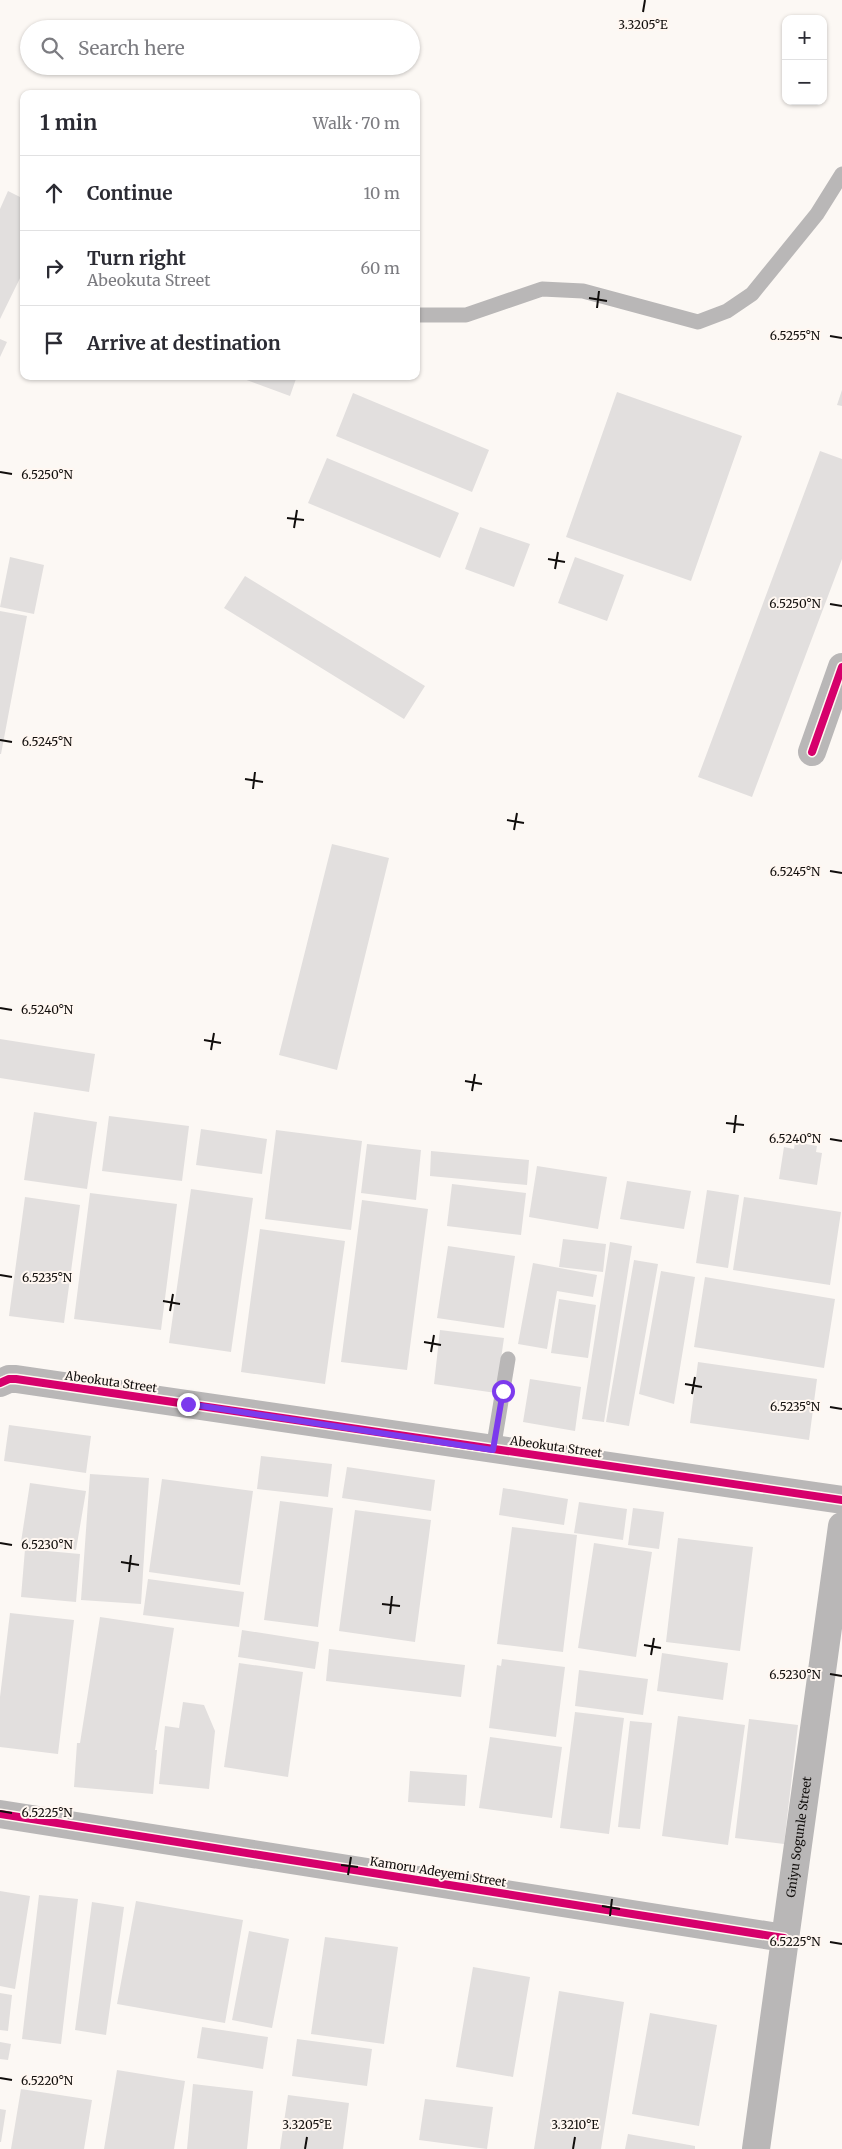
<!DOCTYPE html>
<html lang="en">
<head>
<meta charset="utf-8">
<style>
	:root { --surface:#fff; --page:#f2f2f3; --text:#2b2b33; --muted:#7c7c81; --line:#e1e1e2 }
	body { margin:0; font-family:Merriweather,serif; background:var(--page); color:var(--text) }
	.controls { position:absolute; right:15px; top:15px; display:grid; overflow:hidden; border-radius:10px; box-shadow:0 1px 4px #0004 }
	.controls button { width:45px; height:45px; display:grid; place-items:center; padding:0; border:0; border-bottom:1px solid var(--line); background:var(--surface); color:var(--text); font:25px sans-serif }
	.stop { position:absolute; width:15px; height:15px; margin:-11px; border:4px solid #7c3aed; border-radius:50%; background:#fff }
	.stop.end { background:#7c3aed; border-color:#fff; box-shadow:0 1px 5px #0008 }
	.list { margin:0; padding:0; list-style:none }
	h2 { display:flex; justify-content:space-between; align-items:center; height:65px; margin:0; padding:0 20px; font-size:21px }
	h2 small { font-size:16px; font-weight:400; color:var(--muted) }
	.list li { display:grid; grid-template-columns:32px 1fr auto; gap:15px; align-items:center; box-sizing:border-box; height:75px; padding:0 20px; border-top:1px solid var(--line) }
	.list b { display:block; font-size:19px; white-space:nowrap }
	.list p { margin:0; font-size:16px; white-space:nowrap; color:var(--muted) }
	.list em { font-size:16px; font-style:normal; color:var(--muted) }
	.icon { flex:none; width:28px; height:28px; fill:none; stroke:currentColor; stroke-width:2; stroke-linecap:round; stroke-linejoin:round }
	.map { position:relative; flex:none; width:842px; height:2149px; overflow:hidden }
	.search { position:absolute; background:var(--surface); box-shadow:0 1px 4px #0004; left:20px; top:20px; width:400px; height:55px; display:flex; align-items:center; gap:12px; box-sizing:border-box; padding:0 18px; border-radius:28px; color:var(--muted); font-size:19px }
	.panel { position:absolute; background:var(--surface); box-shadow:0 1px 4px #0004; left:20px; top:90px; width:400px; height:290px; border-radius:10px }
	.map>svg:first-child { display:block }
	.building { fill:#e2dfde }
	.lines { fill:none; stroke-linecap:round; stroke-linejoin:round }
	.service { stroke:#b9b7b7; stroke-width:15 }
	.minor { stroke:#b9b7b7; stroke-width:28 }
	.cycleway-casing { stroke:#fff7f1; stroke-width:11 }
	.cycleway { stroke:#d6006c; stroke-width:8 }
	.route { stroke:#7c3aed; stroke-width:6 }
	.ticks { fill:none; stroke:#110e0c; stroke-width:2 }
	.labels { text-anchor:middle; stroke-width:4; stroke-linejoin:round; paint-order:stroke }
	.street-label { font-size:12px; fill:#110e0c; stroke:#fff7f1 }
	.ticks-label { font-size:12px; text-anchor:middle; fill:#110e0c; stroke:#fff7f1; stroke-width:4; stroke-linejoin:round; paint-order:stroke }
</style>
</head>
<body>
<div class="map">
<svg width="842" height="2149" viewBox="0 0 842 2149">
	<rect width="100%" height="100%" fill="#fcf8f4"/>
	<path class="building" d="M8,191L24,199V270L0,319V209Z
		M0,339L7,342L0,357Z
		M236,376H297L290,396Z
		M842,390V406L837,405Z
		M617,392L742,436L691,581L566,537Z
		M353,393L489,450L472,492L336,436Z
		M820,451L842,459V559L752,797L698,777Z
		M327,458L459,513L440,558L308,503Z
		M480,527L530,544L514,587L465,569Z
		M10,557L44,565L34,614L0,607Z
		M575,557L624,575L607,621L558,603Z
		M245,576L425,686L404,719L224,608Z
		M0,611L27,616L1,754H0Z
		M332,844L389,858L337,1070L279,1055Z
		M0,1039L95,1054L89,1092L0,1078Z
		M34,1112L97,1122L87,1189L24,1180Z
		M109,1116L189,1126L182,1181L102,1171Z
		M201,1129L267,1139L262,1174L196,1165Z
		M276,1130L362,1141L351,1230L265,1219Z
		M795,1142L817,1146L816,1152L822,1153L817,1185L779,1179L784,1147L794,1149Z
		M367,1144L421,1150L416,1200L361,1193Z
		M431,1151L529,1160L527,1185L430,1176Z
		M537,1166L607,1177L598,1229L529,1217Z
		M627,1181L691,1191L684,1229L620,1219Z
		M452,1184L526,1193L521,1235L447,1226Z
		M191,1189L253,1198L231,1352L169,1343Z
		M707,1190L739,1195L728,1268L696,1263Z
		M90,1193L177,1204L161,1330L74,1319Z
		M25,1197L80,1205L64,1323L9,1316Z
		M744,1197L841,1212L830,1285L733,1270Z
		M362,1200L428,1209L407,1370L341,1362Z
		M260,1229L345,1241L325,1384L241,1372Z
		M563,1239L606,1244L603,1272L559,1267Z
		M610,1242L632,1246L604,1422L582,1419Z
		M448,1246L515,1256L504,1328L437,1318Z
		M634,1260L658,1264L629,1426L606,1422Z
		M533,1263L597,1275L593,1297L557,1291L547,1349L518,1344Z
		M661,1271L695,1277L674,1404L639,1394Z
		M705,1277L835,1299L824,1368L694,1347Z
		M559,1299L596,1305L588,1358L551,1353Z
		M440,1330L504,1338L496,1393L434,1384Z
		M698,1362L817,1379L809,1440L690,1423Z
		M530,1379L581,1387L575,1431L523,1422Z
		M9,1425L91,1436L86,1473L4,1461Z
		M261,1456L332,1464L328,1497L257,1489Z
		M347,1467L435,1480L431,1511L342,1498Z
		M90,1474L149,1478L141,1604L81,1600Z
		M162,1479L253,1491L240,1585L149,1572Z
		M30,1483L86,1491L76,1550L21,1542Z
		M503,1488L568,1499L564,1525L499,1515Z
		M280,1501L333,1508L318,1627L264,1620Z
		M579,1502L627,1509L623,1540L574,1533Z
		M633,1508L664,1512L659,1549L628,1545Z
		M355,1510L431,1520L415,1642L339,1631Z
		M512,1527L577,1535L563,1652L497,1644Z
		M678,1538L753,1547L740,1651L666,1642Z
		M594,1543L652,1552L636,1657L578,1648Z
		M25,1549L80,1554L76,1602L21,1597Z
		M148,1579L244,1592L239,1627L143,1615Z
		M10,1613L74,1620L58,1754L0,1747V1697Z
		M100,1617L174,1628L155,1750H157L153,1794L74,1787L77,1743H80Z
		M242,1630L319,1642L315,1669L238,1657Z
		M329,1649L465,1665L461,1697L326,1681Z
		M662,1653L728,1663L723,1700L657,1691Z
		M502,1659L565,1667L556,1737L489,1728L497,1665L501,1666Z
		M239,1663L303,1672L288,1777L224,1767Z
		M579,1670L648,1679L643,1715L575,1706Z
		M183,1702L204,1705L215,1731L209,1789L159,1784L165,1726L179,1728Z
		M575,1712L624,1718L609,1834L560,1828Z
		M678,1716L745,1725L728,1845L662,1836Z
		M749,1719L798,1725L784,1844L735,1838Z
		M630,1721L652,1723L640,1829L618,1827Z
		M490,1737L562,1747L552,1818L479,1808Z
		M410,1771L467,1775L465,1806L408,1802Z
		M0,1891L30,1896L15,1989L0,1986Z
		M39,1895L78,1899L61,2044L22,2039Z
		M136,1901L243,1920L225,2023L117,2004Z
		M92,1902L124,1907L106,2035L75,2030Z
		M249,1931L289,1939L272,2028L232,2020Z
		M325,1937L398,1947L384,2044L311,2034Z
		M473,1967L530,1977L513,2077L456,2067Z
		M559,1991L624,2002L601,2149H534Z
		M0,1993L12,1995L8,2031L0,2030Z
		M650,2013L717,2025L699,2126L632,2114Z
		M202,2027L268,2037L263,2069L197,2058Z
		M297,2039L372,2049L367,2086L292,2076Z
		M0,2042L11,2044L8,2060L0,2059Z
		M117,2070L185,2081L174,2149H104Z
		M193,2084L253,2091L247,2149H187Z
		M21,2089L92,2100L84,2149H11Z
		M288,2095L349,2103L343,2149H280Z
		M425,2099L493,2107L487,2149L419,2140Z
		M0,2109L6,2110L1,2142H0Z
		M628,2134L695,2146V2149H625Z"/>
	<g class="lines">
		<path class="service" d="M416,315H466L542,289L583,291L698,322L727,311L752,294L817,214L842,174
			M493,1450L508,1359"/>
		<g class="minor">
			<path d="M812,752L842,667"/>
			<path d="M0,1383L9,1379H16L842,1500"/>
			<path d="M0,1814L784,1938"/>
			<path id="s1" d="M756,2149L842,1526"/>
		</g>
		<g class="cycleway-casing">
			<path id="cycleway" d="M812,752L842,667
				M0,1383L9,1379H16L842,1500
				M0,1814L784,1938"/>
		</g>
		<use href="#cycleway" class="cycleway"/>
	</g>
	<g class="lines">
		<path class="route" d="M188,1404L493,1450L503,1391"/>
	</g>
	<path class="ticks" d="M643,12L645,0M589,298L607,301M597,308L599,291M830,336L842,338M0,472L12,474M287,518L304,520M294,528L297,510M548,559L565,562M555,569L558,552M830,604L842,606M0,740L12,742M245,779L263,782M253,789L255,772M507,820L524,823M514,830L517,813M830,871L842,873M0,1008L12,1010M204,1040L221,1043M211,1050L214,1033M465,1081L482,1084M472,1091L475,1074M726,1123L744,1125M734,1133L736,1115M830,1139L842,1141M0,1275L12,1277M163,1301L180,1304M170,1311L173,1294M424,1342L441,1345M431,1352L434,1335M685,1384L702,1387M692,1394L695,1377M830,1407L842,1409M0,1543L12,1545M121,1562L139,1565M129,1572L131,1555M382,1604L400,1606M390,1614L392,1596M644,1645L661,1648M651,1655L654,1638M830,1674L842,1676M0,1811L12,1813M341,1865L358,1867M348,1875L351,1857M602,1906L620,1909M610,1916L612,1899M830,1942L842,1944M0,2078L12,2080M305,2149L307,2137M573,2149L575,2137"/>
	<g class="labels">
		<g class="street-label">
			<text transform="translate(111 1382) rotate(8)" y="4">Abeokuta Street</text>
			<text transform="translate(556 1447) rotate(8)" y="4">Abeokuta Street</text>
			<text dy="4" stroke="none"><textPath href="#s1" startOffset="315">Gniyu Sogunle Street</textPath></text>
			<text transform="translate(438 1872) rotate(9)" y="4">Kamoru Adeyemi Street</text>
		</g>
	</g>
	<g class="ticks-label">
		<text x="643" y="29">3.3205°E</text>
		<text x="795" y="340">6.5255°N</text>
		<text x="47" y="479">6.5250°N</text>
		<text x="795" y="608">6.5250°N</text>
		<text x="47" y="746">6.5245°N</text>
		<text x="795" y="876">6.5245°N</text>
		<text x="47" y="1014">6.5240°N</text>
		<text x="795" y="1143">6.5240°N</text>
		<text x="47" y="1282">6.5235°N</text>
		<text x="795" y="1411">6.5235°N</text>
		<text x="47" y="1549">6.5230°N</text>
		<text x="795" y="1679">6.5230°N</text>
		<text x="47" y="1817">6.5225°N</text>
		<text x="795" y="1946">6.5225°N</text>
		<text x="47" y="2085">6.5220°N</text>
		<text x="307" y="2129">3.3205°E</text>
		<text x="575" y="2129">3.3210°E</text>
	</g>
</svg>
<div class="controls">
<button>+</button>
<button>−</button>
</div>
<div class="stop" style="left:503px;top:1391px"></div>
<div class="stop end" style="left:188px;top:1404px"></div>
<div class="search"><svg class="icon" aria-label="search" viewBox="0 0 24 24"><circle cx="10" cy="10" r="6"/><path d="M15 15l6 6"/></svg>Search here</div>
<section class="panel">
<h2>1 min<small>Walk · 70 m</small></h2>
<ul class="list">
<li><svg class="icon" aria-label="ahead" viewBox="0 0 24 24"><path d="M12 20V5M6 11l6-6 6 6"/></svg><div><b>Continue</b></div><em>10 m</em></li>
<li><svg class="icon" aria-label="right" viewBox="0 0 24 24"><path d="M7 20v-9h11M14 6l5 5-5 5"/></svg><div><b>Turn right</b><p>Abeokuta Street</p></div><em>60 m</em></li>
<li><svg class="icon" aria-label="arrive" viewBox="0 0 24 24"><path d="M6 21V4h12l-3 4 3 4H6"/></svg><div><b>Arrive at destination</b></div></li>
</ul>
</section>
</div>
</body>
</html>
